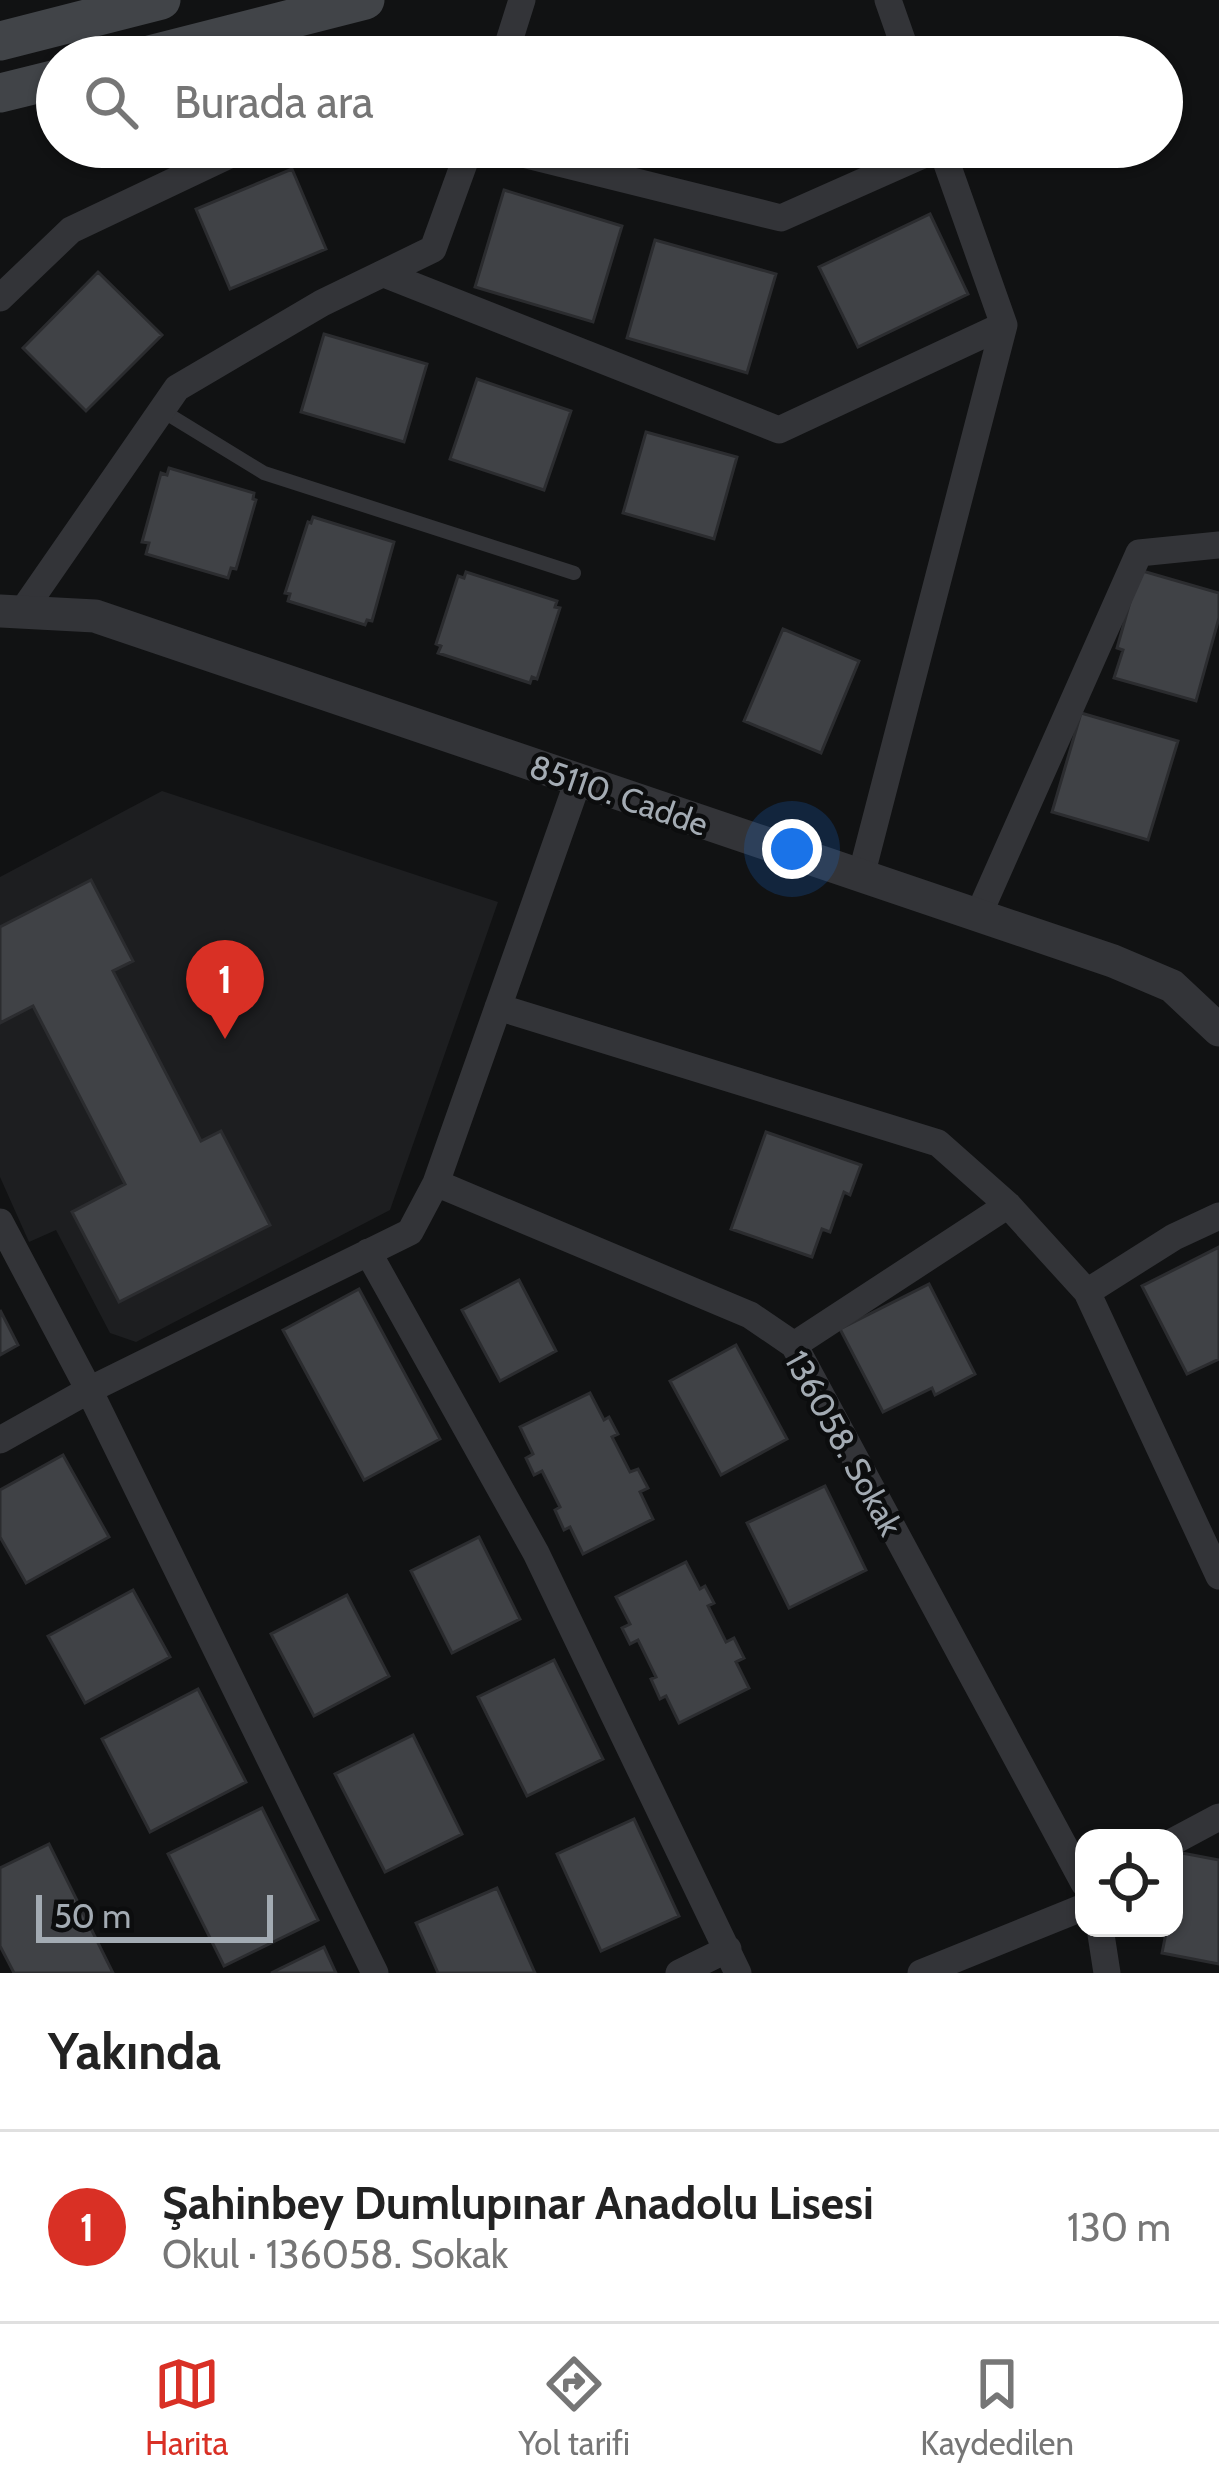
<!DOCTYPE html>
<html lang="tr">
<head>
<meta charset="utf-8">
<style>
	:root { --surface:#fff; --page:#f6f6f6; --text:#222; --muted:#767676; --line:#e0e0e0; --accent:#d93025 }
	body { margin:0; font-family:Cabin,sans-serif; background:var(--page); color:var(--text) }
	.controls { position:absolute; right:36px; bottom:36px; display:grid; overflow:hidden; border-radius:24px; box-shadow:0 3px 9px #0004 }
	.controls button { width:108px; height:108px; display:grid; place-items:center; padding:0; border:0; border-bottom:3px solid var(--line); background:var(--surface); color:var(--text); font:60px sans-serif }
	.scale { position:absolute; left:36px; bottom:30px; width:237px; box-sizing:border-box; padding-left:12px; border:6px solid #a3abb3; border-top:0; font-size:33px; line-height:42px; white-space:nowrap; color:#a3abb3; -webkit-text-stroke:9px #0c0d0e; paint-order:stroke }
	.you { position:absolute; left:792px; top:849px; width:42px; height:42px; margin:-30px; border:9px solid #fff; border-radius:50%; background:#1a73e8; box-shadow:0 0 0 18px #1a73e833 }
	.badge { display:grid; place-items:center; width:78px; height:78px; border-radius:50%; background:var(--accent); color:#fff; font-size:39px; font-weight:700 }
	.pin { position:absolute; translate:-50% -99px; filter:drop-shadow(0 3px 6px #0008) }
	.pin::after { content:''; position:absolute; top:63px; width:42px; height:36px; background:inherit; clip-path:polygon(0 0,100% 0,50% 100%) }
	.list { margin:0; padding:0; list-style:none }
	h2 { display:flex; justify-content:space-between; align-items:center; height:156px; margin:0; padding:0 48px; font-size:51px }
	h2 small { font-size:39px; font-weight:400; color:var(--muted) }
	.list li { display:grid; grid-template-columns:78px 1fr auto; gap:36px; align-items:center; box-sizing:border-box; height:192px; padding:0 48px; border-top:3px solid var(--line) }
	.list b { display:block; font-size:45px; white-space:nowrap }
	.list p { margin:0; font-size:39px; white-space:nowrap; color:var(--muted) }
	.list em { font-size:39px; font-style:normal; color:var(--muted) }
	.icon { flex:none; width:66px; height:66px; fill:none; stroke:currentColor; stroke-width:2; stroke-linecap:round; stroke-linejoin:round }
	.map { position:relative; flex:none; width:1219px; height:1973px; overflow:hidden }
	.search { position:absolute; background:var(--surface); box-shadow:0 3px 9px #0004; left:36px; right:36px; top:36px; height:132px; display:flex; align-items:center; gap:30px; box-sizing:border-box; padding:0 42px; border-radius:66px; color:var(--muted); font-size:45px }
	.sheet { height:348px; background:var(--surface) }
	nav { display:flex; justify-content:space-around; align-items:center; box-sizing:border-box; height:168px; border-top:3px solid var(--line); background:var(--surface); font-size:33px; color:var(--muted) }
	nav a { display:grid; justify-items:center; gap:6px }
	nav .on { color:var(--accent) }
	.map>svg:first-child { display:block }
	.built { fill:#1d1e20 }
	.building { fill:#404246; stroke:#2b2c2f; stroke-width:3 }
	.lines { fill:none; stroke-linecap:round; stroke-linejoin:round }
	.service { stroke:#333438; stroke-width:14 }
	.minor { stroke:#333438; stroke-width:27 }
	.tertiary { stroke:#333438; stroke-width:33 }
	.secondary { stroke:#414448; stroke-width:39 }
	.labels { text-anchor:middle; stroke-width:9; stroke-linejoin:round; paint-order:stroke }
	.street-label { font-size:33px; fill:#a3abb3; stroke:#0c0d0e }
</style>
</head>
<body>
<div class="map">
<svg width="1219" height="1973" viewBox="0 0 1219 1973">
	<rect width="100%" height="100%" fill="#111213"/>
	<path class="built" d="M162,791L498,902L390,1210L136,1342L110,1333L56,1230L29,1242L0,1177V877Z"/>
	<path class="building" d="M292,169L326,249L230,289L196,209Z
		M504,190L622,226L593,322L475,287Z
		M930,214L968,294L858,347L819,267Z
		M655,240L776,274L747,373L627,338Z
		M98,272L162,335L86,411L23,348Z
		M324,334L427,364L404,442L301,412Z
		M477,379L571,411L544,490L450,459Z
		M646,432L737,457L714,539L623,513Z
		M169,468L254,493L253,499L256,500L236,569L231,568L228,578L146,554L149,543L142,542L161,473L167,475Z
		M313,517L394,542L372,621L367,620L365,625L288,601L290,594L285,593L308,522L311,523Z
		M1139,570L1219,593V618L1196,701L1114,678L1123,650L1117,648Z
		M466,572L557,601L555,607L560,608L537,679L532,677L530,683L438,653L441,646L436,644L458,576L464,578Z
		M783,629L859,661L821,753L744,721Z
		M1081,713L1178,741L1148,840L1052,812Z
		M91,880L133,961L113,971L201,1141L221,1131L270,1225L119,1302L72,1212L125,1184L33,1006L0,1023V927Z
		M766,1132L861,1165L850,1195L844,1192L830,1232L822,1229L812,1257L731,1229Z
		M1219,1247V1359L1187,1374L1142,1286Z
		M519,1280L556,1351L500,1381L462,1310Z
		M929,1284L975,1374L935,1395L932,1388L883,1412L840,1329Z
		M359,1289L440,1439L364,1480L283,1330Z
		M0,1310L18,1345L0,1355Z
		M736,1345L787,1439L721,1475L670,1381Z
		M590,1393L604,1420L609,1417L618,1434L612,1437L630,1472L638,1469L648,1488L640,1492L653,1519L583,1554L570,1527L564,1530L555,1510L560,1507L542,1471L534,1475L526,1458L533,1454L520,1427Z
		M63,1455L109,1537L26,1583L0,1537V1490Z
		M825,1486L866,1570L789,1608L747,1523Z
		M479,1537L520,1619L452,1653L411,1571Z
		M686,1562L700,1589L705,1586L714,1603L708,1606L726,1642L734,1638L744,1658L736,1662L749,1688L679,1723L666,1696L660,1699L651,1679L656,1677L638,1640L630,1644L622,1628L630,1624L616,1597Z
		M133,1590L170,1657L85,1703L48,1636Z
		M347,1595L389,1676L314,1716L271,1634Z
		M554,1660L603,1759L527,1796L478,1697Z
		M198,1689L246,1782L150,1832L102,1739Z
		M413,1735L462,1834L385,1872L335,1774Z
		M262,1808L318,1920L224,1966L168,1854Z
		M634,1819L679,1916L601,1951L557,1854Z
		M49,1844L113,1973H14L0,1946V1868Z
		M1182,1853L1219,1860V1964L1162,1953L1167,1928H1174V1895Z
		M497,1888L535,1973H438L416,1923Z
		M324,1947L336,1973H271Z"/>
	<g class="lines">
		<path class="service" d="M161,410L264,473L574,573"/>
		<path class="minor" d="M888,0L908,57
			M504,57L522,0
			M495,147L781,218L941,147
			M384,274L779,430L1004,325
			M0,298L71,230L246,147
			M24,609L177,388L322,303L433,249L470,147
			M861,876L1004,325L941,147
			M978,916L1139,553L1219,545
			M498,1007L938,1143L1008,1205L1087,1292
			M436,1183L750,1315L794,1345L1084,1883
			M1219,1216L1174,1237L1087,1292L1219,1576
			M0,1222L89,1390L375,1973
			M368,1252L536,1553L738,1973
			M794,1345L1008,1205
			M0,1440L89,1390L410,1232L436,1183L578,781
			M1174,1841L1219,1817
			M1100,1928L1107,1973
			M679,1973L728,1949
			M921,1973L1084,1907"/>
		<path class="tertiary" d="M0,611L95,616L1113,961L1172,986L1219,1030"/>
		<path class="secondary" d="M0,41L161,0
			M142,57L365,0
			M0,93L57,79"/>
	</g>
	<g class="labels">
		<g class="street-label">
			<text transform="translate(619 795) rotate(19)" y="12">85110. Cadde</text>
			<text transform="translate(844 1443) rotate(61)" y="12">136058. Sokak</text>
		</g>
	</g>
</svg>
<div class="controls">
<button><svg class="icon" aria-label="locate" viewBox="0 0 24 24"><circle cx="12" cy="12" r="6"/><path d="M12 2v4M12 18v4M2 12h4M18 12h4"/></svg></button>
</div>
<div class="scale">50 m</div>
<div class="you"></div>
<div class="pin badge" style="left:225px;top:1039px">1</div>
<div class="search"><svg class="icon" aria-label="search" viewBox="0 0 24 24"><circle cx="10" cy="10" r="6"/><path d="M15 15l6 6"/></svg>Burada ara</div>
</div>
<section class="sheet">
<h2>Yakında<small></small></h2>
<ul class="list">
<li><span class="badge">1</span><div><b>Şahinbey Dumlupınar Anadolu Lisesi</b><p>Okul · 136058. Sokak</p></div><em>130 m</em></li>
</ul>
</section>
<nav>
<a class="on"><svg class="icon" aria-label="map" viewBox="0 0 24 24"><path d="M3 6l6-2 6 2 6-2v14l-6 2-6-2-6 2zM9 4v14M15 6v14"/></svg>Harita</a>
<a><svg class="icon" aria-label="directions" viewBox="0 0 24 24"><path d="M12 3l9 9-9 9-9-9zM9 14v-3h6M13 9l2 2-2 2"/></svg>Yol tarifi</a>
<a><svg class="icon" aria-label="saved" viewBox="0 0 24 24"><path d="M7 4h10v16l-5-4-5 4z"/></svg>Kaydedilen</a>
</nav>
</body>
</html>
